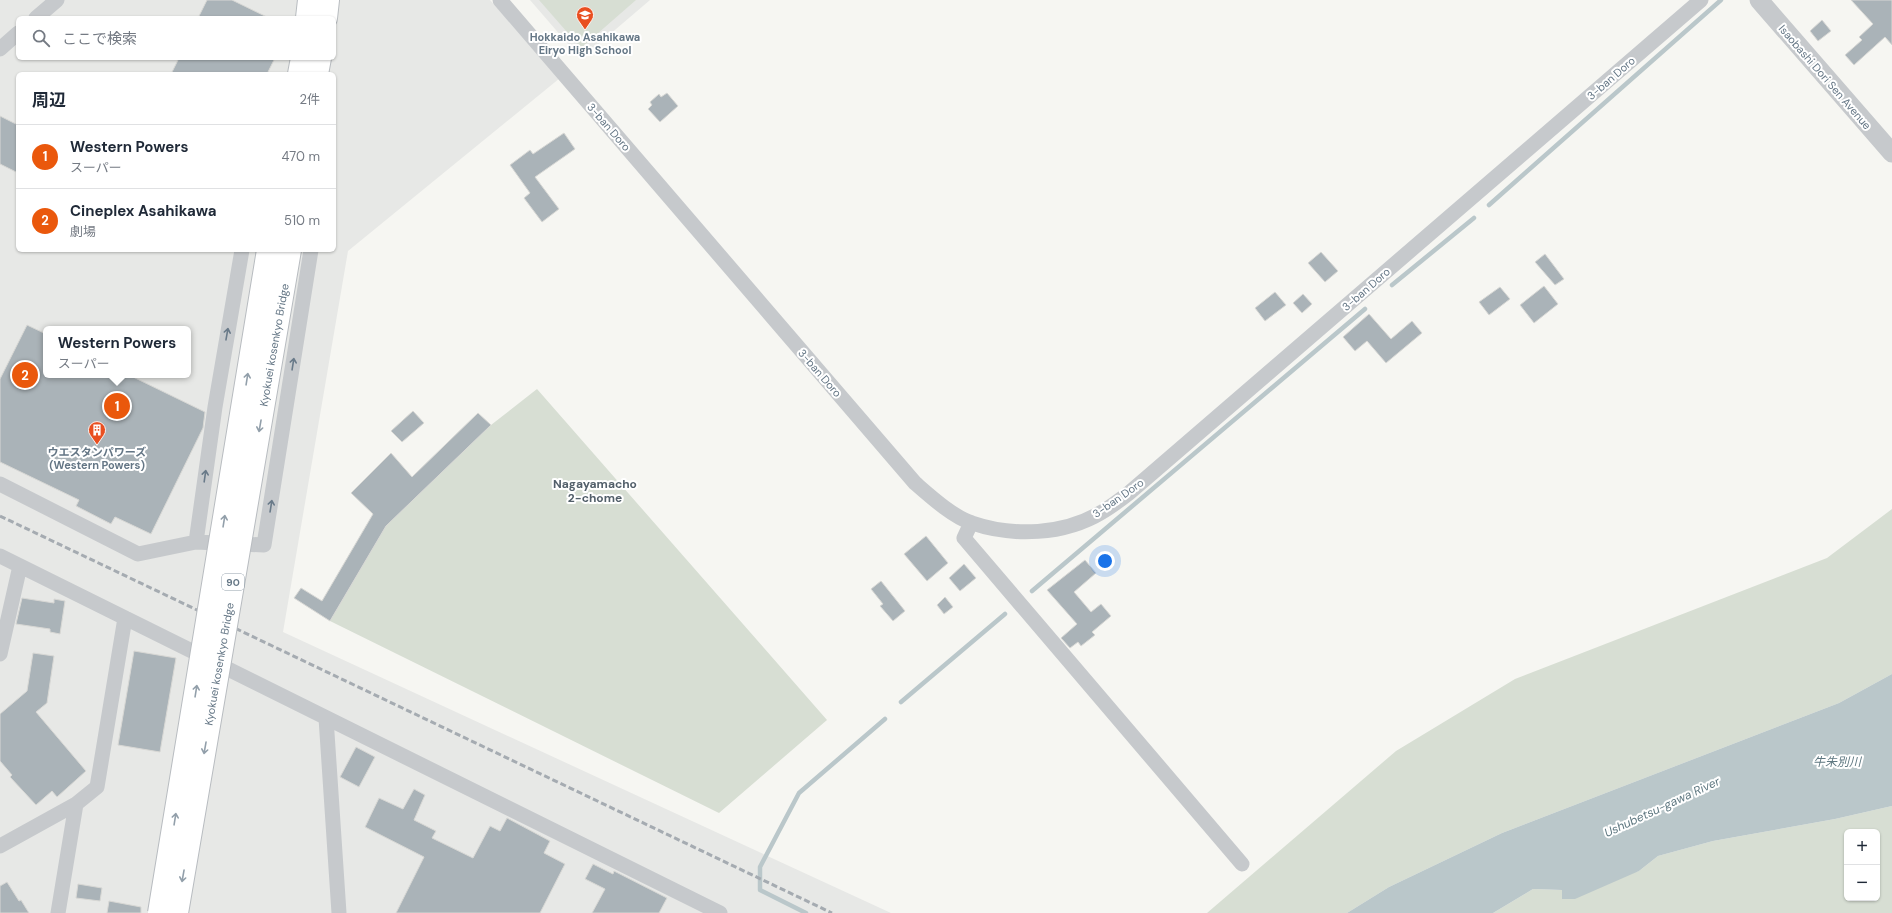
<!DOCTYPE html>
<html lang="ja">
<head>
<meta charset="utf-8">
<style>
	:root { --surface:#fff; --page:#f6f6f7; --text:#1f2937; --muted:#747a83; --line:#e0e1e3; --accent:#ea580c }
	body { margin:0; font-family:"DM Sans","Noto Sans JP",sans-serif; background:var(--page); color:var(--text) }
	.controls { position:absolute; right:12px; bottom:12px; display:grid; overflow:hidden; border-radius:6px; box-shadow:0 1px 3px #0004 }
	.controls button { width:36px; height:36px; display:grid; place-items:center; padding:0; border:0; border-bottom:1px solid var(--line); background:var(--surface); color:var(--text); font:20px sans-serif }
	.you { position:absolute; left:1105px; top:561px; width:14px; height:14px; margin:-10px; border:3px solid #fff; border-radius:50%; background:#1a73e8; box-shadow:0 0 0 6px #1a73e833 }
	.badge { display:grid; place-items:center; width:26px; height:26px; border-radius:50%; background:var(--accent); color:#fff; font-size:13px; font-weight:700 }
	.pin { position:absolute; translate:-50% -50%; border:2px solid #fff; box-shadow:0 1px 4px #0006 }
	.popup { position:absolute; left:43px; top:326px; width:148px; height:52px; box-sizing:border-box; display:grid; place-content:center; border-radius:6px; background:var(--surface); filter:drop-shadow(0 1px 3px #0005); font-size:13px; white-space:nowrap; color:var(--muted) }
	.popup b { font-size:15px; color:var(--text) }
	.popup::after { content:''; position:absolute; left:50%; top:100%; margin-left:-8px; border:8px solid transparent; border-top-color:var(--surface) }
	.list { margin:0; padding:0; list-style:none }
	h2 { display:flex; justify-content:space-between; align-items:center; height:52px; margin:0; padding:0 16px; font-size:17px }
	h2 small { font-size:13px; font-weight:400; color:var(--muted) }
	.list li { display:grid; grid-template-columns:26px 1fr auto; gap:12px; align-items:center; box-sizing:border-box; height:64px; padding:0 16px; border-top:1px solid var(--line) }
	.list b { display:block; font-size:15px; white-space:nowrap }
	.list p { margin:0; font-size:13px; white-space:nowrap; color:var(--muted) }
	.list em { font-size:13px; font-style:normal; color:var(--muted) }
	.icon { flex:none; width:22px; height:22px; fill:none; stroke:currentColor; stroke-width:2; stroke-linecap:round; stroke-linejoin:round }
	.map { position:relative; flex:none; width:1892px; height:913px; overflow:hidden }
	.search { position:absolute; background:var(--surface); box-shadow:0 1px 3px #0004; left:16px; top:16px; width:320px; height:44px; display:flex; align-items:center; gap:10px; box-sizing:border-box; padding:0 14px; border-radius:6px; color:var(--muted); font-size:15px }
	.panel { position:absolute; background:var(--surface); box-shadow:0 1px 3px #0004; left:16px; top:72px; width:320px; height:180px; border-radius:6px }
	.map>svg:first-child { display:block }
	.built { fill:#e7e8e6; fill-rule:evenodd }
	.green { fill:#d7ded3; fill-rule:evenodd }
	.water { fill:#bac7ca }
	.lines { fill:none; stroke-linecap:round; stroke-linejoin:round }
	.stream { stroke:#bac7ca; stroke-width:4.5 }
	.building { fill:#aab3b8; stroke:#d8d8d5 }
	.primary-casing { stroke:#b8bcc0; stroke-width:24 }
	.minor { stroke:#c6c9cc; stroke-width:15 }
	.tertiary { stroke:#c6c9cc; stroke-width:19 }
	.primary { stroke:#fff; stroke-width:22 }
	.rail { stroke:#a5abb1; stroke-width:3; stroke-dasharray:6 3; stroke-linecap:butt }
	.primary-bridge-casing { stroke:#b8bcc0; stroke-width:24; stroke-linecap:butt }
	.primary-bridge { stroke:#fff; stroke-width:22 }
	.oneway { stroke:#697a89 }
	.oneway2 { stroke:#929faa }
	.labels { text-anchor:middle; stroke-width:4; stroke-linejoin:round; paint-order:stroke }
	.shield { fill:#fff; stroke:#929faa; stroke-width:1 }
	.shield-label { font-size:10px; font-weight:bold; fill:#647685 }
	.poi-label { font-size:11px; font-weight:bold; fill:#647685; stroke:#fff }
	.street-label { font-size:11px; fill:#647685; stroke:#fff }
	.neighbourhood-label { font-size:12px; font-weight:bold; fill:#525f6a; stroke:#fff }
	.water-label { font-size:12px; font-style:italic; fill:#5f7881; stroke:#fff }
</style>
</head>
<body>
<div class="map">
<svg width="1892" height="913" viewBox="0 0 1892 913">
	<rect width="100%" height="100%" fill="#f6f6f2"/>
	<path class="built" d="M0,0H490L560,78L348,251L283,632L891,913H0ZM18,18H334V58H18ZM18,74H334V250H18ZM46,329H188V375H46Z
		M530,0H650L581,59Z"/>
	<path class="green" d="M539,0H636L581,48Z
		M537,389L827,720L719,813L330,621L386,526L491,425Z
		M1892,509V674L1839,703L1502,833L1389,887L1347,913H1207L1396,751L1515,679L1827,558Z
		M1892,806V913H1493L1533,889L1562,890L1639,871L1658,856L1713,841L1835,819ZM1847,832H1877V898H1847Z"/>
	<path class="water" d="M1892,674V806L1835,819L1713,841L1658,856L1639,871L1575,899H1562V890L1533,889L1493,913H1347L1389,887L1502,833L1839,703Z"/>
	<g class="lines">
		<path class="stream" d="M1489,205L1721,0
			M1392,285L1474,218
			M1032,591L1365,309
			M901,702L1005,614
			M806,913L760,890V867L799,793L885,719"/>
	</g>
	<path class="building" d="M207,0H232L269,18H198Z
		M1851,0H1892V45L1885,37L1854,65L1845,55L1862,40L1859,37L1873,24Z
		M1822,20L1831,31L1818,41L1810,31Z
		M179,58H275L267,74H171Z
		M667,93L678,106L660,122L648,109L652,105L650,102L659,94L661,97Z
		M0,116L18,125V173L0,164Z
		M564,133L575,149L535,177L559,209L542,222L524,198L530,193L510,165L530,150L533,154Z
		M1321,252L1338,271L1325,282L1308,263Z
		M1545,254L1564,279L1555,285L1535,262Z
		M1544,286L1558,304L1534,323L1520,305Z
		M1500,287L1510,299L1489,315L1479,302Z
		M1275,292L1286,305L1265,321L1255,308Z
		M1303,294L1312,304L1302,313L1293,303Z
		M1369,314L1391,339L1412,321L1422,333L1386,363L1367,341L1355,351L1343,337Z
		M27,325L46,334V375H129L205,412L203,428L151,534L115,517L111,524L76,506L79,500L0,462V379Z
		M413,411L424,423L402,442L391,431Z
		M478,413L491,425L386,526L330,621L294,598L301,588L322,601L373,514L351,493L391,453L412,477Z
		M926,536L948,563L927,581L904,554Z
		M1085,560L1096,573L1074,592L1091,612L1101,604L1111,616L1092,632L1095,635L1081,646L1078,642L1070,648L1061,638L1077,624L1047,590Z
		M964,564L976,578L960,591L949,578Z
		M881,581L905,611L893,621L880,606L883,604L871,589Z
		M945,597L953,607L944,614L937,605Z
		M22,598L54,603V599L65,601L60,634L50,632V629L16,624Z
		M134,651L176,658L160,752L118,745Z
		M33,653L54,656L47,703L36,712L86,771L57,797L52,791L36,805L10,777L12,775L0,761V714L27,691Z
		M356,747L375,757L359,787L340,777Z
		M414,789L425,795L414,820L436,831L432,838L473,858L490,826L500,831L507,818L550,841L544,853L565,864L540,913H396L424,857L365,827L379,798L403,809Z
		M593,864L613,874L614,871L667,898L659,913H592L605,889L585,879Z
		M7,882L19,901L21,900L29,913H0V886Z
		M78,884L102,888L100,901L76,898Z
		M109,901L141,907V913H107Z"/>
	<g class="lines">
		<g class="primary-casing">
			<path id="primary" d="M307,18L309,0
				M326,18L328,0
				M299,74L302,58
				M317,74L320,58"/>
		</g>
		<path class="minor" d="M500,0L915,483C930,496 953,517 972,523C1013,537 1064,535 1102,512C1111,507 1120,500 1129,493L1701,0
			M36,18L57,0
			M0,49L18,33
			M0,484L138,554L196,542L264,545L311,250
			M971,523L964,538L1242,864
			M196,542L215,407L242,250
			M0,556L720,913
			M0,654L20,566
			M326,718L339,913
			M0,846L76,804L97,787L125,618
			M58,913L76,804"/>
		<path class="tertiary" d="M1759,0L1892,153"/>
		<use href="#primary" class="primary"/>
		<path class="rail" d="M0,516L832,913"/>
		<g class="primary-bridge-casing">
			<path id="primary-bridge" d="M159,913L268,250
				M177,913L290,250"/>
		</g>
		<use href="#primary-bridge" class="primary-bridge"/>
	</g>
	<defs><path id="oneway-shaft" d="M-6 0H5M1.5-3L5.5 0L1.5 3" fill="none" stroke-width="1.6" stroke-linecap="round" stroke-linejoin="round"/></defs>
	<g class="oneway">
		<use href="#oneway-shaft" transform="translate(227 334) rotate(-80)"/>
		<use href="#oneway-shaft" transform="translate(293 364) rotate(-81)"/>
		<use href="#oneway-shaft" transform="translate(205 476) rotate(-82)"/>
		<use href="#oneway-shaft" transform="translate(271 506) rotate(-81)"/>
	</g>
	<g class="oneway2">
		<use href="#oneway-shaft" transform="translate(247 379) rotate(-81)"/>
		<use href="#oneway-shaft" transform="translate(260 426) rotate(100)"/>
		<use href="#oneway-shaft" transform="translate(224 521) rotate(-81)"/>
		<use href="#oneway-shaft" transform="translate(196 691) rotate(-81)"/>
		<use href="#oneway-shaft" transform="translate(205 748) rotate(100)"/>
		<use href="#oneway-shaft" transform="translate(175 819) rotate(-81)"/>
		<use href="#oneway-shaft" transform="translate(183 876) rotate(100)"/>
	</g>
	<defs>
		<g id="school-pin" transform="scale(0.9)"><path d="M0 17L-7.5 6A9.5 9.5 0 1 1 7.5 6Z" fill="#e94f20" stroke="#fff"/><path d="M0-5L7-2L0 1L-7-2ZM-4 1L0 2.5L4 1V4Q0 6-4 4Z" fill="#fff"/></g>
		<g id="building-pin" transform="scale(0.9)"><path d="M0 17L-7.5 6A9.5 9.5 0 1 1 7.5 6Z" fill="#e94f20" stroke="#fff"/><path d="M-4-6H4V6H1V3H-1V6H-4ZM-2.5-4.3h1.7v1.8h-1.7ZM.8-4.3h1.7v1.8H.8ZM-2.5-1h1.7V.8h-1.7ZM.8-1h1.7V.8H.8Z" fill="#fff"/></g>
	</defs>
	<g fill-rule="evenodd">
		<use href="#school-pin" x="585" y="15"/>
		<use href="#building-pin" x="97" y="430"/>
	</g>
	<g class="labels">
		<rect class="shield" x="222" y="574" width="22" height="16" rx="3"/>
		<g class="shield-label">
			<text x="233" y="586">90</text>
		</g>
		<g class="poi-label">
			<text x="585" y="41">Hokkaido Asahikawa<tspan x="585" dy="13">Eiryo High School</tspan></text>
			<text x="97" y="456">ウエスタンパワーズ<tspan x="97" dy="13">(Western Powers)</tspan></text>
		</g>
		<g class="street-label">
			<text transform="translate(1825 77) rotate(49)" y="4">Isaobashi Dori Sen Avenue</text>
			<text transform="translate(1611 78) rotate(-41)" y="4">3-ban Doro</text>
			<text transform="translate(609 127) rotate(49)" y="4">3-ban Doro</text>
			<text transform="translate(1366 289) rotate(-41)" y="4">3-ban Doro</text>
			<text transform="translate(274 345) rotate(-80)" y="4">Kyokuei kosenkyo Bridge</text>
			<text transform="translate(820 373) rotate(49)" y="4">3-ban Doro</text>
			<text transform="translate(1118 498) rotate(-35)" y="4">3-ban Doro</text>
			<text transform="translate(219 664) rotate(-80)" y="4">Kyokuei kosenkyo Bridge</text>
		</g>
		<g class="neighbourhood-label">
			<text x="595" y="488">Nagayamacho<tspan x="595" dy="14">2-chome</tspan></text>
		</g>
		<g class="water-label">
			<text x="1837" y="766">牛朱別川</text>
			<text transform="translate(1662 807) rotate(-25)" y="4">Ushubetsu-gawa River</text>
		</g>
	</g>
</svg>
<div class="controls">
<button>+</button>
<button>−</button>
</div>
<div class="you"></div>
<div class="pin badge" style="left:117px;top:406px">1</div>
<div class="popup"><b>Western Powers</b>スーパー</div>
<div class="pin badge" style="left:25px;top:375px">2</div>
<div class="search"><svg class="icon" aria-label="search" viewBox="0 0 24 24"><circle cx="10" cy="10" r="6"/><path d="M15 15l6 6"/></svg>ここで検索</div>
<section class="panel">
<h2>周辺<small>2件</small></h2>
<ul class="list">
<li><span class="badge">1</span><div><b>Western Powers</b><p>スーパー</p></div><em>470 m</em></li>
<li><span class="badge">2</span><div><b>Cineplex Asahikawa</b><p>劇場</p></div><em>510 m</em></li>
</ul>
</section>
</div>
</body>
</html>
